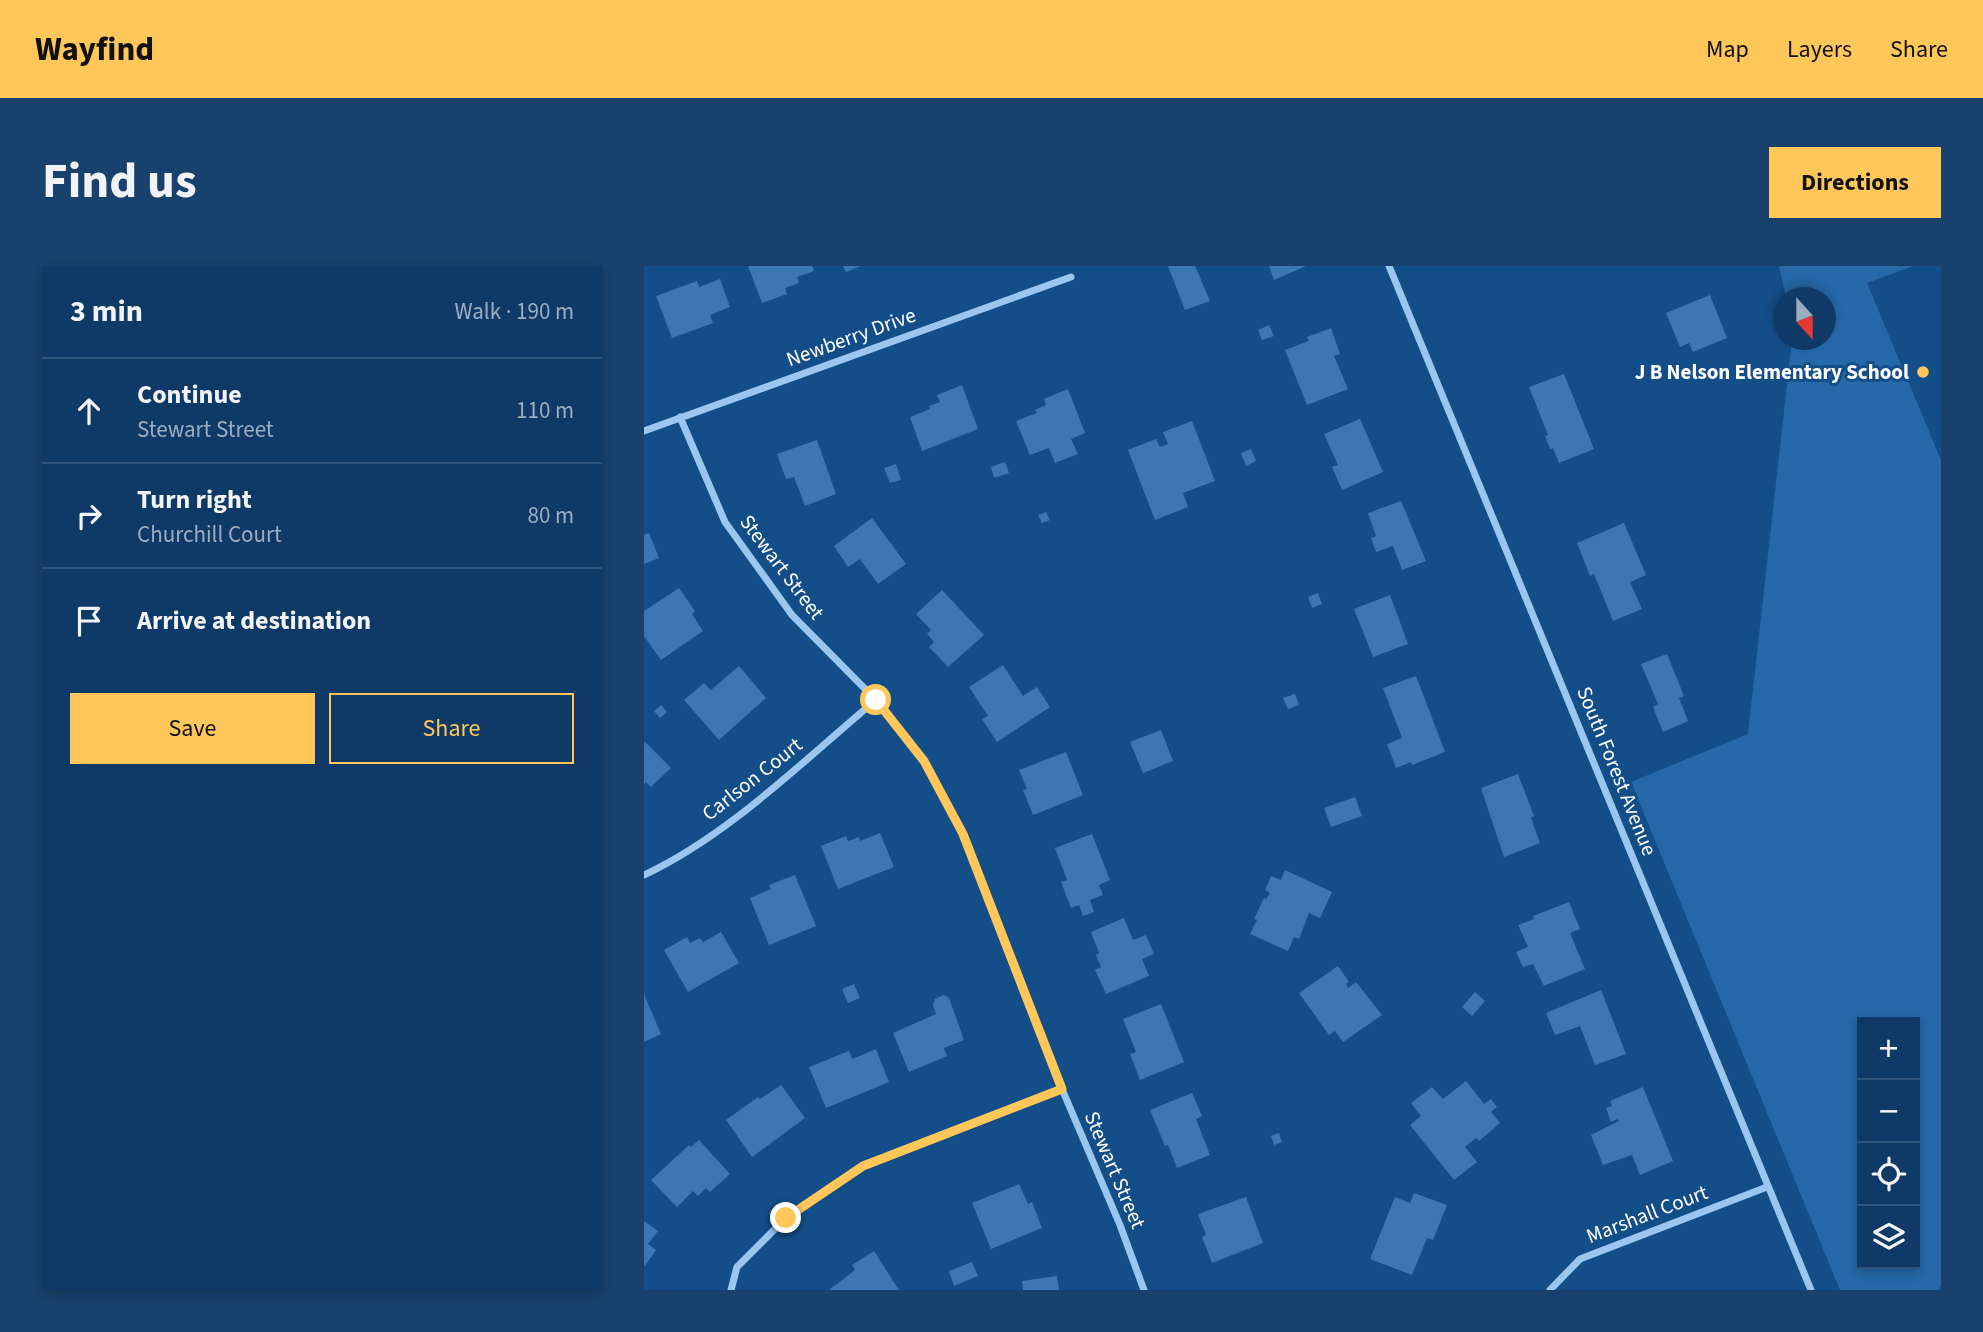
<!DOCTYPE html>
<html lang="en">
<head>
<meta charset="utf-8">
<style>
	:root { --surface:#0f3a67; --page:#18416d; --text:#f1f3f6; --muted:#9badc0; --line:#2f547b; --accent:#ffc659 }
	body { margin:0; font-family:"Source Sans 3",sans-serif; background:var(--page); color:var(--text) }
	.controls { position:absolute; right:21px; bottom:21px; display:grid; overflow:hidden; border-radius:0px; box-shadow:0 4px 10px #0003 }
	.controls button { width:63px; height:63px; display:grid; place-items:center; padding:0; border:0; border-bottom:2px solid var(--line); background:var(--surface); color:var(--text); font:35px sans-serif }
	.compass { position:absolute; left:1129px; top:21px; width:63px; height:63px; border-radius:50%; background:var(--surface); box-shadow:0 4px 10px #0003; rotate:159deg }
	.stop { position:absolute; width:21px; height:21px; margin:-16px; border:5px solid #ffc659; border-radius:50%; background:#fff }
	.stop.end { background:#ffc659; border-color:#fff; box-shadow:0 2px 7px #0008 }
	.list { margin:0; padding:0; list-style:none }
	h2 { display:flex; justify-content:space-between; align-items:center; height:91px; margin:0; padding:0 28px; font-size:30px }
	h2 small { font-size:23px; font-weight:400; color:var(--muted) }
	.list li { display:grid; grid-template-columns:46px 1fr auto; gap:21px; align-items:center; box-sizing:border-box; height:105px; padding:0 28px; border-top:2px solid var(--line) }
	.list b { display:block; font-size:26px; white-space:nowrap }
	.list p { margin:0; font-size:23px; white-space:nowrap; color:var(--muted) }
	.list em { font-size:23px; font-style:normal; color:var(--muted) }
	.actions { display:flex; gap:14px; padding:21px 28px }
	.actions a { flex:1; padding:16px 0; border:2px solid var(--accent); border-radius:0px; text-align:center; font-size:24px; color:var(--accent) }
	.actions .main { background:var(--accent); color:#111 }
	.icon { flex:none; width:38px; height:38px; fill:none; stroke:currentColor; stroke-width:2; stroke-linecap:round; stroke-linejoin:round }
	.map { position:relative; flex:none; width:1297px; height:1024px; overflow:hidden; border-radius:0px }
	header { display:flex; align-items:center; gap:42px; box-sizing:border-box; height:98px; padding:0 35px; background:var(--accent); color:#111 }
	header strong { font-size:33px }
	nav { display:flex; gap:38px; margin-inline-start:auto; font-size:24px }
	.intro { display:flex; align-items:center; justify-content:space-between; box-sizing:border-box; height:168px; padding:0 42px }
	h1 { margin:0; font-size:49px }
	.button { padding:18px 32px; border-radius:0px; background:var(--accent); color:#111; font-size:24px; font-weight:700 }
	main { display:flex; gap:42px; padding:0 42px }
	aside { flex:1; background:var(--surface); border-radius:0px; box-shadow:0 4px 10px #0003 }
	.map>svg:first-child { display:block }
	.green { fill:#2668a8; fill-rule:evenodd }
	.building { fill:#3d77b2 }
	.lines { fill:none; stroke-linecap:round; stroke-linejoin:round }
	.street { stroke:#9bc6ef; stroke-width:7 }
	.route { stroke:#ffc659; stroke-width:9 }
	.poi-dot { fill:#ffc659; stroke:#144e89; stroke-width:2.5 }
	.labels { text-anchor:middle; stroke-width:6; stroke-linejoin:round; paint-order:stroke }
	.street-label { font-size:21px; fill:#fff; stroke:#144e89 }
	.poi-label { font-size:21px; font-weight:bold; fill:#fff; stroke:#144e89; text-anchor:end }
</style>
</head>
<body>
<header>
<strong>Wayfind</strong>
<nav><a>Map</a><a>Layers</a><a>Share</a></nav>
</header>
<div class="intro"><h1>Find us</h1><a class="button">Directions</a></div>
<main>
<aside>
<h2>3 min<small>Walk · 190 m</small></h2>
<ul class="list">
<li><svg class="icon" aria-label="ahead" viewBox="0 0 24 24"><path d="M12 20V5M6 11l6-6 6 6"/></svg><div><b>Continue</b><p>Stewart Street</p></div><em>110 m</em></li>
<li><svg class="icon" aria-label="right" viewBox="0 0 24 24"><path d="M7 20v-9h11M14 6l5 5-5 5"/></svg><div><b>Turn right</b><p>Churchill Court</p></div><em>80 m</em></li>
<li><svg class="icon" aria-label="arrive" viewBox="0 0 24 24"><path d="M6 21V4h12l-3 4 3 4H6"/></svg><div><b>Arrive at destination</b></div></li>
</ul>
<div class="actions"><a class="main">Save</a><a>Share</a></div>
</aside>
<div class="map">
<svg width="1297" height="1024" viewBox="0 0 1297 1024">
	<rect width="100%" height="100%" fill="#144e89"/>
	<path class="green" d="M1135,0H1269L1223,17L1297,194V1019L1295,1024H1196L987,516L1104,468L1148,74H1182V32L1142,31ZM1218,756H1271V998H1218Z"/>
	<path class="building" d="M104,0H168L170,5L153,11L155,17L141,22L143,28L118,37Z
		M199,0H217L202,6Z
		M524,0H551L566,35L541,44Z
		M625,0H662L630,14Z
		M76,13L86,41L66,49L69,57L28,72L12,30L53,15L55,21Z
		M1066,29L1083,72L1049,86L1045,77L1036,81L1022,47Z
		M625,59L630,70L618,74L614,64Z
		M687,62L696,88L690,90L704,123L663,139L641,84L665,75L663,71Z
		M920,108L950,183L915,197L909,182L906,183L901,170L904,169L885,121Z
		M318,119L334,163L278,185L266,151L286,143L285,140L296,136L293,129Z
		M424,123L441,167L427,173L434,188L411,197L405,182L386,189L372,155L393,147L391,144L402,139L400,133Z
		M716,153L739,206L698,224L688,201L694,199L680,168Z
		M548,155L571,215L539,227L544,241L511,254L484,184L512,173L516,181L524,178L519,166Z
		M173,174L192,228L161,240L150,211L142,213L133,188Z
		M607,183L612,195L602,200L597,187Z
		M361,196L365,207L350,212L347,201Z
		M252,198L257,214L246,217L240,202Z
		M757,235L782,295L758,304L749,280L732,286L727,272L732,270L724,247Z
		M402,246L406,254L398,257L394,249Z
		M228,252L262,298L234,318L216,293L204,301L190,280Z
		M980,257L1002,309L986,316L998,343L969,355L950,308L946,310L933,277Z
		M5,267L15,292L0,298V269Z
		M35,322L51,345L48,348L59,365L17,394L0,370V345Z
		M298,324L340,369L304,401L285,381L290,376L283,368L287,364L272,348Z
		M674,327L678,338L668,342L664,331Z
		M746,329L764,378L729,391L710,343Z
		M1023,388L1040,430L1035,432L1044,455L1019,466L1009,441L1014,438L997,398Z
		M359,399L379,430L393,421L406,441L353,476L338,453L344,450L325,421Z
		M95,400L122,432L75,474L40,434L60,417L67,424Z
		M772,410L801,486L768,499L767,496L752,502L743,478L758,472L739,422Z
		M651,428L655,439L644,443L639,432Z
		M17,439L23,446L16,452L10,445Z
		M517,464L529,495L499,507L486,476Z
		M0,475L27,502L7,521L2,516L0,519Z
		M422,486L439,529L389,549L379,524L383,523L375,504Z
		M874,508L890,550L887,552L896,577L860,591L837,522Z
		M711,531L718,550L687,561L680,542Z
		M236,567L250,601L194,623L177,580L202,570L204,575L215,571L216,575Z
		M448,568L466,614L455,619L459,629L446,634L450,646L439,650L435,639L427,642L417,616L423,614L411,582Z
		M641,604L688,626L676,652L665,647L655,673L650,671L644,685L606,668L613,654L610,653L620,632L622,633L626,627L621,624L627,610L637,614Z
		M151,609L172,660L125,679L106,632L127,623L125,619Z
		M925,636L936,663L926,667L941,703L900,720L889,698L879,701L872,686L884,681L874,659L890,653L889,650Z
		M480,652L489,674L502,669L510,688L498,693L505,710L462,728L451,704L457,701L452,689L455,687L447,666Z
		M77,666L95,697L44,726L20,684L43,671L46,677L56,672L59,676Z
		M694,700L705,716L702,718L704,722L712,716L738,749L699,776L691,765L685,769L655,727Z
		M210,718L216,732L204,737L198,723Z
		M957,724L982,788L951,799L936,760L911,769L902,747Z
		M831,726L841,735L828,750L818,741Z
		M0,728L17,768L0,776Z
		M300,729L305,732L320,774L300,782L303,790L265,806L249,767L292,748L289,739L291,733Z
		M517,738L540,796L496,814L486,788L492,786L479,753Z
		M232,783L245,816L182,842L165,801L205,785L208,793Z
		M822,815L840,838L847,833L853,841L847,846L856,857L835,875L832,872L821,881L833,896L810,914L766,859L777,850L767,837L788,821L799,833Z
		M137,819L161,852L108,891L82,854L114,831L116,833Z
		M999,821L1029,895L996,909L988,889L959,899L947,869L975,855L973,853L967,856L962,842L968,840L966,835Z
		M548,827L558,850L552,853L566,889L533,902L524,879L521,880L506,844Z
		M635,867L638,876L630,879L627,870Z
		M55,874L86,908L66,926L62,922L54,930L49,925L33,941L7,914L45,879L47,881Z
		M375,918L384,938L388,936L398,962L347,983L328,937Z
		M770,927L803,939L789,974L783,972L768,1009L726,993L751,931L766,937Z
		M602,931L619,977L568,997L558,971L562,969L554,948Z
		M0,955L14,965L4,978L12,984L0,1001Z
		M230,985L255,1024H185L211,1004L208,999Z
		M328,996L334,1010L310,1020L305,1005Z
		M413,1010L415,1024H379L378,1015Z"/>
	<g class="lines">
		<path class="street" d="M745,0L1167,1024
			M36,151L81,256L148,349L232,434L280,495L319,568L418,823L476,959L500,1024
			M0,165L427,11
			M0,609C84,570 160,494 232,434
			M87,1024L93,1001L142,952L219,900L418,823
			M906,1024L936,993L1123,921"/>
	</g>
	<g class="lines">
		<path class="route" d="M142,952L219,900L418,823L319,568L280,495L232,434"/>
	</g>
	<circle class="poi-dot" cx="1279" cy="106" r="7"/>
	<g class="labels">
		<g class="street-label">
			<text transform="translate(207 71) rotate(-20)" y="7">Newberry Drive</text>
			<text transform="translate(138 301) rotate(53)" y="7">Stewart Street</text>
			<text transform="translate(973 505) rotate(68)" y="7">South Forest Avenue</text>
			<text transform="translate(108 513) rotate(-38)" y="7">Carlson Court</text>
			<text transform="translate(471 904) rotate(67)" y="7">Stewart Street</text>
			<text transform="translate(1003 948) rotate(-21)" y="7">Marshall Court</text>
		</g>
		<g class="poi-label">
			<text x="1265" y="113">J B Nelson Elementary School</text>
		</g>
	</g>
</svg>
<div class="controls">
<button>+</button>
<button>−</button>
<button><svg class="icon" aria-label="locate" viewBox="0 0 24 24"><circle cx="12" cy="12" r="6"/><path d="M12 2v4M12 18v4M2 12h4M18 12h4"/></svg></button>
<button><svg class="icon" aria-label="layers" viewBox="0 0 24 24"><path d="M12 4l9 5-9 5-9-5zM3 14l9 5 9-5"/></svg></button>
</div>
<svg class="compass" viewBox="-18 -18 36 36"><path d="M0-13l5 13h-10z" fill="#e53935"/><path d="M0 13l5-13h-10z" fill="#9badc0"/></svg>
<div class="stop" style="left:232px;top:434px"></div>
<div class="stop end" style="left:142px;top:952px"></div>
</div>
</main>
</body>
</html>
